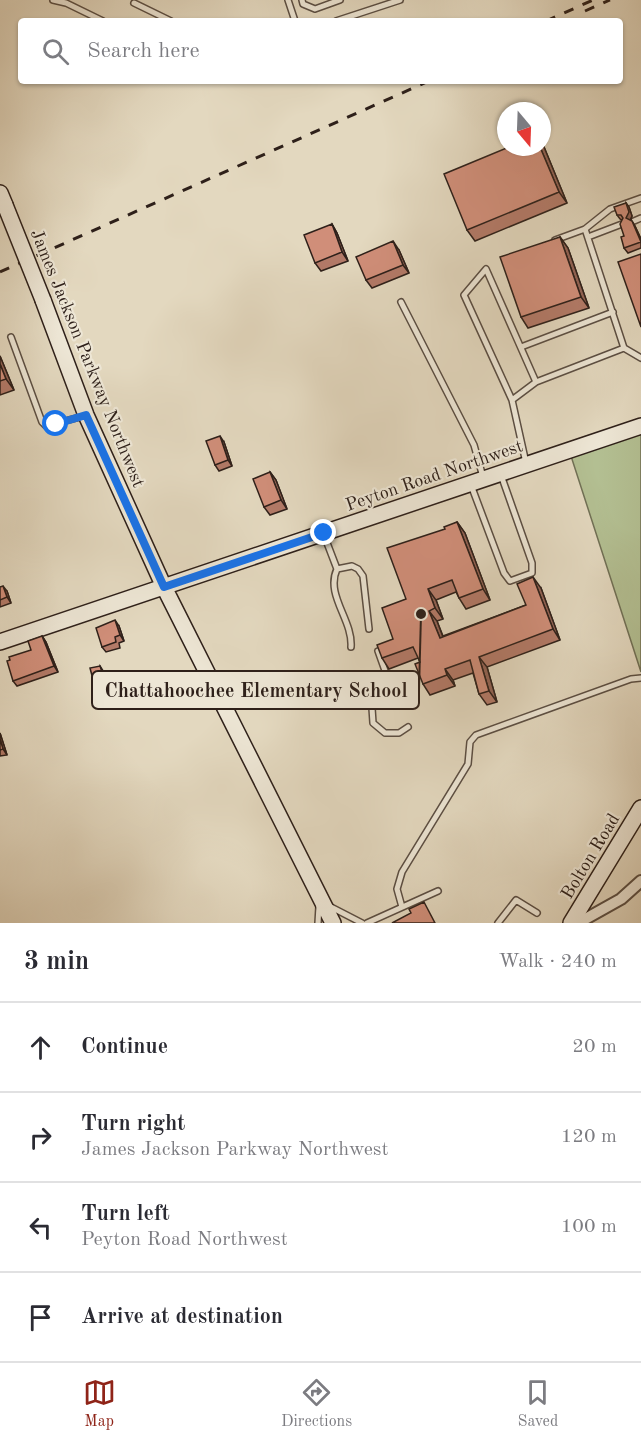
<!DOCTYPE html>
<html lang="en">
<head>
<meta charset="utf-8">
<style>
	:root { --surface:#fff; --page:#f7f7f7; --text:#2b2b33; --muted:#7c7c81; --line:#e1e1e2; --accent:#8f2418 }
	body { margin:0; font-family:"Old Standard TT",serif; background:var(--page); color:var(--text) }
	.compass { position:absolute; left:497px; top:102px; width:54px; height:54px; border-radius:50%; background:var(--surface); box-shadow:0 2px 4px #0004; rotate:161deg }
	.stop { position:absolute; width:18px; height:18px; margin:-14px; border:4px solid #1a73e8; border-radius:50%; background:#fff }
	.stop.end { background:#1a73e8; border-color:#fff; box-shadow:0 2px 6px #0008 }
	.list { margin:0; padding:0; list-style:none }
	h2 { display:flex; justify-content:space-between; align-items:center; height:78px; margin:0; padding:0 24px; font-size:26px }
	h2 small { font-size:20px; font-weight:400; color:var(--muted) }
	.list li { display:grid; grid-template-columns:39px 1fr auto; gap:18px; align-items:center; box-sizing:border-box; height:90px; padding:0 24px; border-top:2px solid var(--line) }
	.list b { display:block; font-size:22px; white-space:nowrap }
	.list p { margin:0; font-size:20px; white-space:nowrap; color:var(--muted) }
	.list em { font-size:20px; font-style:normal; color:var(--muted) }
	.icon { flex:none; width:33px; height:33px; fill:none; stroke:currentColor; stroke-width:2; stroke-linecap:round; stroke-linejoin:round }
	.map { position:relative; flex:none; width:641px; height:923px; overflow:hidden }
	.search { position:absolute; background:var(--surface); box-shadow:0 2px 4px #0004; left:18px; right:18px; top:18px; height:66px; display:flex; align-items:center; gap:15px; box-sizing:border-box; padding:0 21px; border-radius:6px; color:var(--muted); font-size:22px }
	.sheet { height:438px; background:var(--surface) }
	nav { display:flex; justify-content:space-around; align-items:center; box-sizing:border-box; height:84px; border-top:2px solid var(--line); background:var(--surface); font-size:16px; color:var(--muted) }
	nav a { display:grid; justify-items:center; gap:3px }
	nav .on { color:var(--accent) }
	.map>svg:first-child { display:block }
	.green { fill:#b3bf92; stroke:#707056; stroke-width:1.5 }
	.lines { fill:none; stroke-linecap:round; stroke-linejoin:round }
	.lane-casing { stroke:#5b4e43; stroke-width:8 }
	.street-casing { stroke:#5b4e43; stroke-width:14 }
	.secondary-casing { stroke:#2e201a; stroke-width:18 }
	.lane { stroke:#ede6d5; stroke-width:5 }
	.street { stroke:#ede6d5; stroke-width:10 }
	.secondary { stroke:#ede6d5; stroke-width:15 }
	.rail { stroke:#2e201a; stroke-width:3; stroke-dasharray:10 10; stroke-linecap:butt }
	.secondary-bridge-casing { stroke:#2e201a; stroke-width:18; stroke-linecap:butt }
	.secondary-bridge { stroke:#ede6d5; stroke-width:15 }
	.wall { fill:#b37a68; stroke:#2e201a; stroke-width:1.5 }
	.shaded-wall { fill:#926355; stroke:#2e201a; stroke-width:1.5 }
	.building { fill:#d08e79; stroke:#2e201a; stroke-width:1.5 }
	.route { stroke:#1a73e8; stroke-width:8 }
	.labels { text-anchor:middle; stroke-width:4.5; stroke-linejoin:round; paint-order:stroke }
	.street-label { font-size:18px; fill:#2e201a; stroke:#ede6d5 }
	.leader { fill:none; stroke:#2e201a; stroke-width:2 }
	.callout-dot { fill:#2e201a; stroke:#ede6d5; stroke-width:2 }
	.callout { fill:#ede6d5; stroke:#2e201a; stroke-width:2 }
	.callout-label { font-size:20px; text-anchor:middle; font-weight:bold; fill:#2e201a }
</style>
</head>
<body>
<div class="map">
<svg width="641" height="923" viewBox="0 0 641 923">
	<rect width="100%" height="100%" fill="#e3d8bf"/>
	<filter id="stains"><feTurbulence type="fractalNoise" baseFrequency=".00333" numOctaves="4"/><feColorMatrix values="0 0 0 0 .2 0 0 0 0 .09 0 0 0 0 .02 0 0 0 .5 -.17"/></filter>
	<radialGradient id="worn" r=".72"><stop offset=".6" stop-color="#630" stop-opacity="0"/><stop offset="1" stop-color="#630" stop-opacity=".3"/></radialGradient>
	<path class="green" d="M641,430V672L570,453Z"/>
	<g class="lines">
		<g class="lane-casing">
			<path id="lane" d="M53,0L66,3L103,21
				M288,0L295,21
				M302,0L303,4L315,9L340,0
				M134,3L171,21
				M336,21L400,0
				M634,221L641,218
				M588,237L622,224
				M555,240L585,229L610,209L641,198
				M401,302L474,445L483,477
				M11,337L42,422L46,426L84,416
				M521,347L613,312
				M624,348L641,358
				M512,400L464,295L486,269L536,382
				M526,463L512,400L536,382L624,348L585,229
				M471,485L504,573L510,581L532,573V563L501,475
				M324,535L337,569
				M351,647C353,620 325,595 337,569L352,566L358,569L363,576L369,629
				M378,651L389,682L401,695
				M372,708L373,723L385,733H399L408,727
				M329,906L362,923
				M402,907L397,889L402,872L468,764L470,742L476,735L631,679L641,678
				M318,923L319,906
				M367,923L438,891
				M498,923L516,900L537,913"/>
		</g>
		<g class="street-casing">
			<path id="street" d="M578,923L621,899L641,881"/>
		</g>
		<g class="secondary-casing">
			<path id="secondary" d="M0,193L5,205
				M43,300L86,415L164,587L333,923
				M0,642L641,426
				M571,923L641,808"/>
		</g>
		<use href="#lane" class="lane"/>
		<use href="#street" class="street"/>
		<use href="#secondary" class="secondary"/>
		<path class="rail" d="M585,11L610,0
			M546,21L593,0
			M0,272L429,81"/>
		<g class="secondary-bridge-casing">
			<path id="secondary-bridge" d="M5,205L43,300"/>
		</g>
		<use href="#secondary-bridge" class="secondary-bridge"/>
	</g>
	<path class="wall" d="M544,147L567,203L475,241L467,230Z
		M626,203L629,207L632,216L631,220L635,226L641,239V248L628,253L624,248V236L622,220L620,219L617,215Z
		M332,224L337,233L348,261L321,271L315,263Z
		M560,237L568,248L589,308L528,328L521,317Z
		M399,250L409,273L372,288L366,280Z
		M0,356L14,390L0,395Z
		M224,442L232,466L219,471L215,465Z
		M270,472L276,480L287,509L270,515L264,507Z
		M457,522L465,533L490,600L466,609L459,598L456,592L436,600L443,619L437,621L443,636L526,605L541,588L560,640L487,667L497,702L487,705L479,694L473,673L453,680L455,686L430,695L423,684L420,662L418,658L389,669L382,658L393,639L406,599L445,529Z
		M0,587L7,591L11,603L0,607Z
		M119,626L124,641L119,643L120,648L106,652L102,647Z
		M42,636L46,642L58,672L17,686L13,681L31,650Z
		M100,666L105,674H106L110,680L114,693L100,697L96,691Z
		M0,733L7,755L0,756Z"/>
	<path class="shaded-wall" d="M542,145L544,147L567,203L559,192L540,147H542Z
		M626,203L629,207L632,216L629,222L626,218Z
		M632,221L635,226L641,239V243Z
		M332,224L337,233L348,261L342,252Z
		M560,237L568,248L589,308L581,297Z
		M393,241L399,250L409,273L403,265Z
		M0,356L14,390L6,379L0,364Z
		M220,436L224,442L232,466L228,460Z
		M270,472L276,480L287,509L281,500Z
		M457,522L465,533L490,600L483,589Z
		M533,577L541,588L560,640L553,629Z
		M3,586L7,591L11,603L7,597Z
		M428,589L436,600L443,619L435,608Z
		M429,611L437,621L447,648L440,638Z
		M115,620L119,626L124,641L120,635Z
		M42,636L46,642L58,672L54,666Z
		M479,657L487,667L497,702L489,691Z
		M445,669L453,680L455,686L447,675Z
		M106,674L110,680L114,693L110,687Z
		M0,733L7,755L3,749L0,739Z"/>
	<path class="building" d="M509,147H540L559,192L467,230L444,174Z
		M626,203L629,212L626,218L632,221L641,242L624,248L621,237L624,236L620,224L623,218L621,215H617L614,207Z
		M332,224L342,252L315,263L304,235Z
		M560,237L581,297L521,317L500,257Z
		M393,241L403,265L366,280L356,257Z
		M641,254V327L618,262Z
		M0,364L6,379L0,381Z
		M220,436L228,460L215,465L206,441Z
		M270,472L281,500L264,507L253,479Z
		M457,522L483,589L459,598L452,580L428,589L435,608L429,611L440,638L526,605L517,584L533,577L553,629L479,657L489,691L479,694L470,660L445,669L447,675L423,684L415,664L420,662L413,647L382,658L377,645L393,639L382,608L406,599L387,548L445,529L444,527Z
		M3,586L7,597L0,600V587Z
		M115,620L120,635L115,637L116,642L102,647L96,628Z
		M42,636L54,666L13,681L7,661L10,660L9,657L31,650L28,641Z
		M100,666L103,675L106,674L110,687L96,691L90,668Z
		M0,739L3,749L0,750Z
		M424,902L435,923H392L411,913L409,909Z"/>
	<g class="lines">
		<path class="route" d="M56,424L86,415L164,587L324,533"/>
	</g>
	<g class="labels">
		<g class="street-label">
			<text transform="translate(88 358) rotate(68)" y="6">James Jackson Parkway Northwest</text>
			<text transform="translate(434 475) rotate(-19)" y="6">Peyton Road Northwest</text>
			<text transform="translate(590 856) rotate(-59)" y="6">Bolton Road</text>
		</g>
	</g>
	<path class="leader" d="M421 614L419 690"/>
	<circle class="callout-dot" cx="421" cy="614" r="6"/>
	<rect class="callout" x="92" y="671" width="327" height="38" rx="6"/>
	<g class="callout-label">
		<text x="256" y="697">Chattahoochee Elementary School</text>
	</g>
	<rect width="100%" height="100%" filter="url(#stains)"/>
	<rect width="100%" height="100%" fill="url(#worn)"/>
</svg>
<svg class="compass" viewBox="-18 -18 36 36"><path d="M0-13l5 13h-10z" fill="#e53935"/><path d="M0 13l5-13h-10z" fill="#7c7c81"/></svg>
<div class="stop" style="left:56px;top:424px"></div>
<div class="stop end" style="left:324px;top:533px"></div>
<div class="search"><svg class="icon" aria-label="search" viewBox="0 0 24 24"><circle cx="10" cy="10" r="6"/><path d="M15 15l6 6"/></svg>Search here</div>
</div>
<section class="sheet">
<h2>3 min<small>Walk · 240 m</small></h2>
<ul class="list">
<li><svg class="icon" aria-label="ahead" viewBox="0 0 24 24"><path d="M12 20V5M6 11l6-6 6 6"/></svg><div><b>Continue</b></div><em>20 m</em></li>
<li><svg class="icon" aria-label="right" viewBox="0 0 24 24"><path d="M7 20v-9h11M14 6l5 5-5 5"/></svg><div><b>Turn right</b><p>James Jackson Parkway Northwest</p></div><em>120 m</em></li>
<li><svg class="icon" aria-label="left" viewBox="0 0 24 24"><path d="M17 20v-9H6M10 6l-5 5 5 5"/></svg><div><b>Turn left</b><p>Peyton Road Northwest</p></div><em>100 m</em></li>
<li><svg class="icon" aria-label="arrive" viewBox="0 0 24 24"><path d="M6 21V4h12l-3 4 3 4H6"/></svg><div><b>Arrive at destination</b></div></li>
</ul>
</section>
<nav>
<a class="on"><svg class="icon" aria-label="map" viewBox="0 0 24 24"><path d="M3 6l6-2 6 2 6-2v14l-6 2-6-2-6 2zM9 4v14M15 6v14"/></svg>Map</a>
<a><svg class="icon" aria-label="directions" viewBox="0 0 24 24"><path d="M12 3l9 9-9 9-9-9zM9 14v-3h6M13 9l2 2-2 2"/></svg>Directions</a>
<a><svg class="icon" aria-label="saved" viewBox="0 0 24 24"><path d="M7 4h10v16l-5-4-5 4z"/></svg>Saved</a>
</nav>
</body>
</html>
